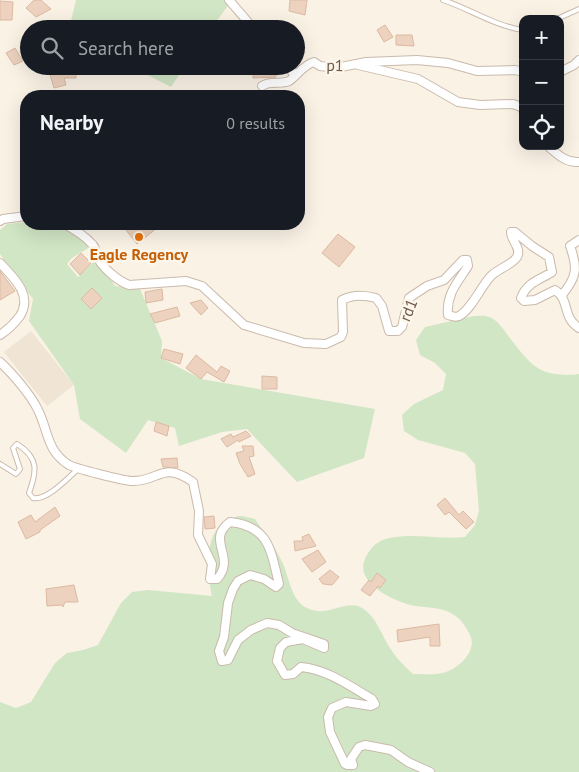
<!DOCTYPE html>
<html lang="en">
<head>
<meta charset="utf-8">
<style>
	:root { --surface:#171b24; --page:#242831; --text:#f1f3f6; --muted:#9ea1a6; --line:#363941 }
	body { margin:0; font-family:"PT Sans",sans-serif; background:var(--page); color:var(--text) }
	.controls { position:absolute; right:15px; top:15px; display:grid; overflow:hidden; border-radius:10px; box-shadow:0 5px 20px #0002 }
	.controls button { width:45px; height:45px; display:grid; place-items:center; padding:0; border:0; border-bottom:1px solid var(--line); background:var(--surface); color:var(--text); font:25px sans-serif }
	.list { margin:0; padding:0; list-style:none }
	h2 { display:flex; justify-content:space-between; align-items:center; height:65px; margin:0; padding:0 20px; font-size:21px }
	h2 small { font-size:16px; font-weight:400; color:var(--muted) }
	.icon { flex:none; width:28px; height:28px; fill:none; stroke:currentColor; stroke-width:2; stroke-linecap:round; stroke-linejoin:round }
	.map { position:relative; flex:none; width:579px; height:772px; overflow:hidden }
	.search { position:absolute; background:var(--surface); box-shadow:0 5px 20px #0002; left:20px; top:20px; width:285px; height:55px; display:flex; align-items:center; gap:12px; box-sizing:border-box; padding:0 18px; border-radius:28px; color:var(--muted); font-size:19px }
	.panel { position:absolute; background:var(--surface); box-shadow:0 5px 20px #0002; left:20px; top:90px; width:285px; height:140px; border-radius:20px }
	.map>svg:first-child { display:block }
	.residential { fill:#f0e4d4 }
	.green { fill:#d1e6c5 }
	.building { fill:#ecd2bf; stroke:#ddb9a1 }
	.lines { fill:none; stroke-linecap:round; stroke-linejoin:round }
	.service-casing { stroke:#cabaac; stroke-width:6 }
	.minor-casing { stroke:#cabaac; stroke-width:10 }
	.service { stroke:#fff; stroke-width:4 }
	.minor { stroke:#fff; stroke-width:8 }
	.food-dot { fill:#e8710a; stroke:#fdf6ea; stroke-width:2 }
	.labels { text-anchor:middle; stroke-width:5; stroke-linejoin:round; paint-order:stroke }
	.street-label { font-size:16px; fill:#705a4d; stroke:#fdf6ea }
	.food-label { font-size:16px; font-weight:bold; fill:#c56008; stroke:#fdf6ea }
</style>
</head>
<body>
<div class="map">
<svg width="579" height="772" viewBox="0 0 579 772">
	<rect width="100%" height="100%" fill="#faf2e5"/>
	<path class="residential" d="M31,331L74,385L47,406L4,352Z"/>
	<path class="green" d="M76,0H232L211,29H69Z
		M130,66H185L171,87Z
		M26,222V224H48L72,233L90,247L72,258L67,264L78,277L97,258L115,286L140,289L162,341L161,358L201,379L375,409L364,458L297,482L247,429L222,432L179,446L175,428L148,420L126,453L80,419L74,385L29,321L33,299L0,254V230L7,224Z
		M474,316C478,316 485,315 489,317C496,319 503,328 506,333C529,363 538,379 579,374V772H0V702L16,708L31,702L55,663L67,653L83,650L98,645L121,603L132,592L148,590L212,596C207,575 203,529 229,520C232,518 236,516 240,516C244,516 250,518 255,519C263,532 273,544 280,558C291,576 289,608 317,611C334,613 350,598 365,610C377,619 382,636 390,648C396,658 404,666 413,674C433,674 446,677 462,662C469,655 475,645 470,635C466,627 462,620 454,615C440,605 422,609 407,604C389,598 355,582 365,559C369,550 375,542 386,539C409,532 440,540 465,537L475,525L479,511L475,464L465,453L418,440L404,431L402,415L414,404L443,390L446,374L435,363L420,355L416,340L425,327Z"/>
	<path class="building" d="M34,0H41L51,9L36,17L26,8Z
		M290,0H307L305,15L289,11Z
		M0,1L13,2L12,20H0Z
		M385,25L393,37L384,42L377,30Z
		M396,35H412L414,46L396,45Z
		M15,48L23,61L14,65L6,53Z
		M254,66H276V77L253,78Z
		M61,67L62,72L76,71V78H64L66,85L54,88L49,71Z
		M132,224H162L137,244L125,229Z
		M338,234L355,247L339,267L322,253Z
		M81,253L91,263L80,275L70,264Z
		M0,271L15,291L0,300Z
		M92,288L102,298L91,309L81,299Z
		M162,289L163,300L146,303L145,292Z
		M201,300L208,308L201,315L190,303Z
		M177,307L180,316L155,323L150,314Z
		M164,349L183,354L180,364L161,358Z
		M196,355L217,372L221,366L230,371L224,382L207,372L201,379L186,368Z
		M262,376L277,377V389H262Z
		M156,422L169,426L167,436L154,431Z
		M246,431L251,436L239,442L238,440L227,447L221,439L231,434L233,437Z
		M242,446H253L254,456L249,457L255,474L248,477L240,464L236,453L244,451Z
		M177,458L178,468L163,467L161,459Z
		M445,498L459,515L463,511L474,522L466,529L449,512L445,515L437,505Z
		M55,507L60,516L40,530V532L26,539L18,522L31,515L35,522Z
		M214,516L215,528L205,529L204,517Z
		M309,534L316,546L295,551L294,541H303L302,537Z
		M318,550L326,562L312,572L302,559Z
		M330,570L339,577L332,585L323,584L319,579Z
		M377,573L386,580L380,588L378,586L370,596L361,590L369,580L371,582Z
		M74,585L78,602H65L63,607L61,605L47,606L46,589Z
		M439,624L440,646H430V637L398,642L397,630Z"/>
	<g class="lines">
		<g class="service-casing">
			<path id="service" d="M443,0C470,9 495,26 523,30
				M557,19L579,9
				M0,464L16,474L20,469L13,448L17,444C39,458 37,471 29,493L33,498C47,501 68,478 79,468"/>
		</g>
		<g class="minor-casing">
			<path id="minor" d="M229,0L254,29
				M358,65L418,79L458,102L480,105L513,104L521,107L523,110
				M287,66L295,75
				M560,72L574,65L579,60
				M262,86C270,80 280,85 289,81C298,75 303,65 314,62L320,66L336,68L366,62L417,60L448,63L477,71L515,70L523,72
				M548,146C557,154 566,163 579,162
				M0,221L3,219L26,216
				M64,224C74,229 85,236 93,245C96,248 95,252 97,256C101,267 118,281 129,285L186,281L202,286L244,325L304,343L326,344L341,337L343,332L342,300C353,294 365,295 376,298L382,306L389,331H398L402,327L409,298L427,286L444,280L463,260H467L468,266C458,282 446,294 448,315C452,316 455,318 459,316C472,309 481,286 491,276C498,269 513,264 517,257C522,248 511,241 511,232H515L532,246L549,257L552,272C540,280 527,282 521,298L524,301L535,300L555,290C571,301 561,316 579,328
				M0,263C14,278 33,295 20,316C14,324 9,329 0,335
				M562,295C577,277 578,268 570,246L579,240
				M0,362C12,373 31,395 38,410C49,432 46,450 69,465C74,468 124,481 132,481C159,482 162,460 193,482L199,511L198,535L212,564L210,579H217C237,557 205,540 230,522C270,526 271,552 279,584L276,587L264,579L250,575L238,581L233,589L228,603L224,637L219,651L222,661L228,660L238,640L251,630L267,623L279,625L292,633L324,644V648L303,639L286,642L280,648L277,661L285,675L293,674L301,667C326,669 350,686 372,699L375,704L371,706L346,702L332,708L328,717L330,732L345,764L347,765H353L351,759L359,747L365,745L391,750L408,762L430,772"/>
		</g>
		<use href="#service" class="service"/>
		<use href="#minor" class="minor"/>
	</g>
	<circle class="food-dot" cx="139" cy="237" r="5"/>
	<g class="labels">
		<g class="street-label">
			<text transform="translate(335 65) rotate(1)" y="6">p1</text>
			<text transform="translate(408 310) rotate(-68)" y="6">rd1</text>
		</g>
		<g class="food-label">
			<text x="139" y="260">Eagle Regency</text>
		</g>
	</g>
</svg>
<div class="controls">
<button>+</button>
<button>−</button>
<button><svg class="icon" aria-label="locate" viewBox="0 0 24 24"><circle cx="12" cy="12" r="6"/><path d="M12 2v4M12 18v4M2 12h4M18 12h4"/></svg></button>
</div>
<div class="search"><svg class="icon" aria-label="search" viewBox="0 0 24 24"><circle cx="10" cy="10" r="6"/><path d="M15 15l6 6"/></svg>Search here</div>
<section class="panel">
<h2>Nearby<small>0 results</small></h2>
<ul class="list">
</ul>
</section>
</div>
</body>
</html>
